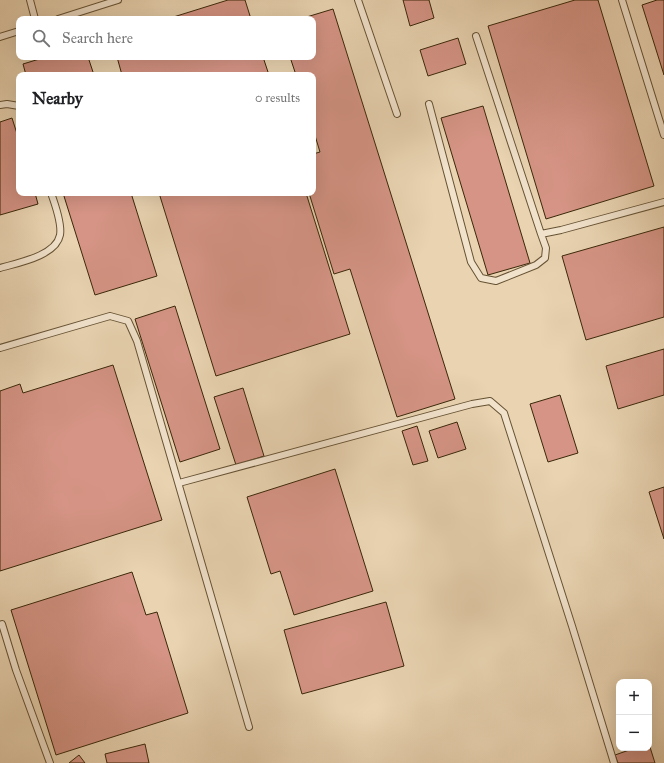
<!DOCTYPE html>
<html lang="en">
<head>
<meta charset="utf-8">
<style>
	:root { --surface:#fff; --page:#f2f2f2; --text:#202124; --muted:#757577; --line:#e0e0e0 }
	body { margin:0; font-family:"IM FELL Great Primer",serif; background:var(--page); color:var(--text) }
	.controls { position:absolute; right:12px; bottom:12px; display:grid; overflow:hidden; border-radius:8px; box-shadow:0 4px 16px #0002 }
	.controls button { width:36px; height:36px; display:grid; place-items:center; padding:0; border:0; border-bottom:1px solid var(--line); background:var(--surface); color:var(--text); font:20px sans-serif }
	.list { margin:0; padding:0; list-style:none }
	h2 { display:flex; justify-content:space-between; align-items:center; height:52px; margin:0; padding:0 16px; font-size:17px }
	h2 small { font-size:13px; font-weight:400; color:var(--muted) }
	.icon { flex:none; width:22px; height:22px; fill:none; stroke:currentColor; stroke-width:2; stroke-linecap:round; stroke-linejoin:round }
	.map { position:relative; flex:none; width:664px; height:763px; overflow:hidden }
	.search { position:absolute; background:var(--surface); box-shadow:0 4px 16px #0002; left:16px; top:16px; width:300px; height:44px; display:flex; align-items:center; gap:10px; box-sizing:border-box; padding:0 14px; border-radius:8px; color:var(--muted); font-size:15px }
	.panel { position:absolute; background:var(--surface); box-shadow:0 4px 16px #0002; left:16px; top:72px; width:300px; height:124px; border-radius:8px }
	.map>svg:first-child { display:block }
	.building { fill:#d59485; stroke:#3a2709 }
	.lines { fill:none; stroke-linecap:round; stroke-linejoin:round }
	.lane-casing { stroke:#665233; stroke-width:8 }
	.lane { stroke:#f1e2cc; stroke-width:6 }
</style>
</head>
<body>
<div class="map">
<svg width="664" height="763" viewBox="0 0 664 763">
	<rect width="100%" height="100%" fill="#e9d3b1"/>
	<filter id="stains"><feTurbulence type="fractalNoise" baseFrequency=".005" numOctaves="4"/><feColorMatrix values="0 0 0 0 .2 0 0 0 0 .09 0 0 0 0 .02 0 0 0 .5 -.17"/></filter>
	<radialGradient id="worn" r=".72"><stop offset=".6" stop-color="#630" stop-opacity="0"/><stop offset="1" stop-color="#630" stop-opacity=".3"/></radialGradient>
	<path class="building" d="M228,0H245L251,19H167Z
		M403,0H429L434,18L410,26Z
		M575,0H598L654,186L546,219L488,26Z
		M657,0H664V75L642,5Z
		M333,9L455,399L397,417L350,269L334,274L309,193H313V154L320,152L313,129V75H296L290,57H313V19H300Z
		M458,38L466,64L428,76L420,50Z
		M46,57H88L94,75H26L23,64Z
		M117,57H263L269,75H122Z
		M483,106L530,263L488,275L441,118Z
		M12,118L19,140V193H35L38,204L0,215V122Z
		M63,193H131L157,276L95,295Z
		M159,193H306L350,334L216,376Z
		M664,227V317L586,340L562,256Z
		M175,306L220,449L180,462L135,319Z
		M664,349V395L618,409L606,366Z
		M113,365L162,520L0,571V391L20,384L23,393Z
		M243,388L264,456L236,465L214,397Z
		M560,395L578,453L548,462L530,404Z
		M457,422L466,449L438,458L429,431Z
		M417,426L428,461L413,465L402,431Z
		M335,469L373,591L294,615L280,571L271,574L247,497Z
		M664,487V539L649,492Z
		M132,572L146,615L157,612L188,713L56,755L11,610Z
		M386,602L404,666L302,694L284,630Z
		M145,744L149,763H107L105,754Z
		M649,744L655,763H618L615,755L635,748H649Z
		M79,755L85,763H69Z"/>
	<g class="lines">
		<g class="lane-casing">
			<path id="lane" d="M30,0L35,19
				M358,0L397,114
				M622,0L664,135
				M58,19L118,0
				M476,36L541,234L561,230L664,202
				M0,37L19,31
				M429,104L471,262L481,278L496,281L536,265L545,258L546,248L541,234
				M0,105L7,104L19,106
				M0,268C17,263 56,256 60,235C62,224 55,204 51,193
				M0,348L110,316L128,321L137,341L249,727
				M179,483L472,404L490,401L504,413L572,626L614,763
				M2,624L16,670L50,763"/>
		</g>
		<use href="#lane" class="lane"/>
	</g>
	<rect width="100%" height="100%" filter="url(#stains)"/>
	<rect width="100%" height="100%" fill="url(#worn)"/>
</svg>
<div class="controls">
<button>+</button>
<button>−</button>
</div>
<div class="search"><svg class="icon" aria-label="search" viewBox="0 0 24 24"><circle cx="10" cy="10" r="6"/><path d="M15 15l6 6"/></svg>Search here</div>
<section class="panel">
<h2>Nearby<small>0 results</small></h2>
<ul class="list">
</ul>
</section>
</div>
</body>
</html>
